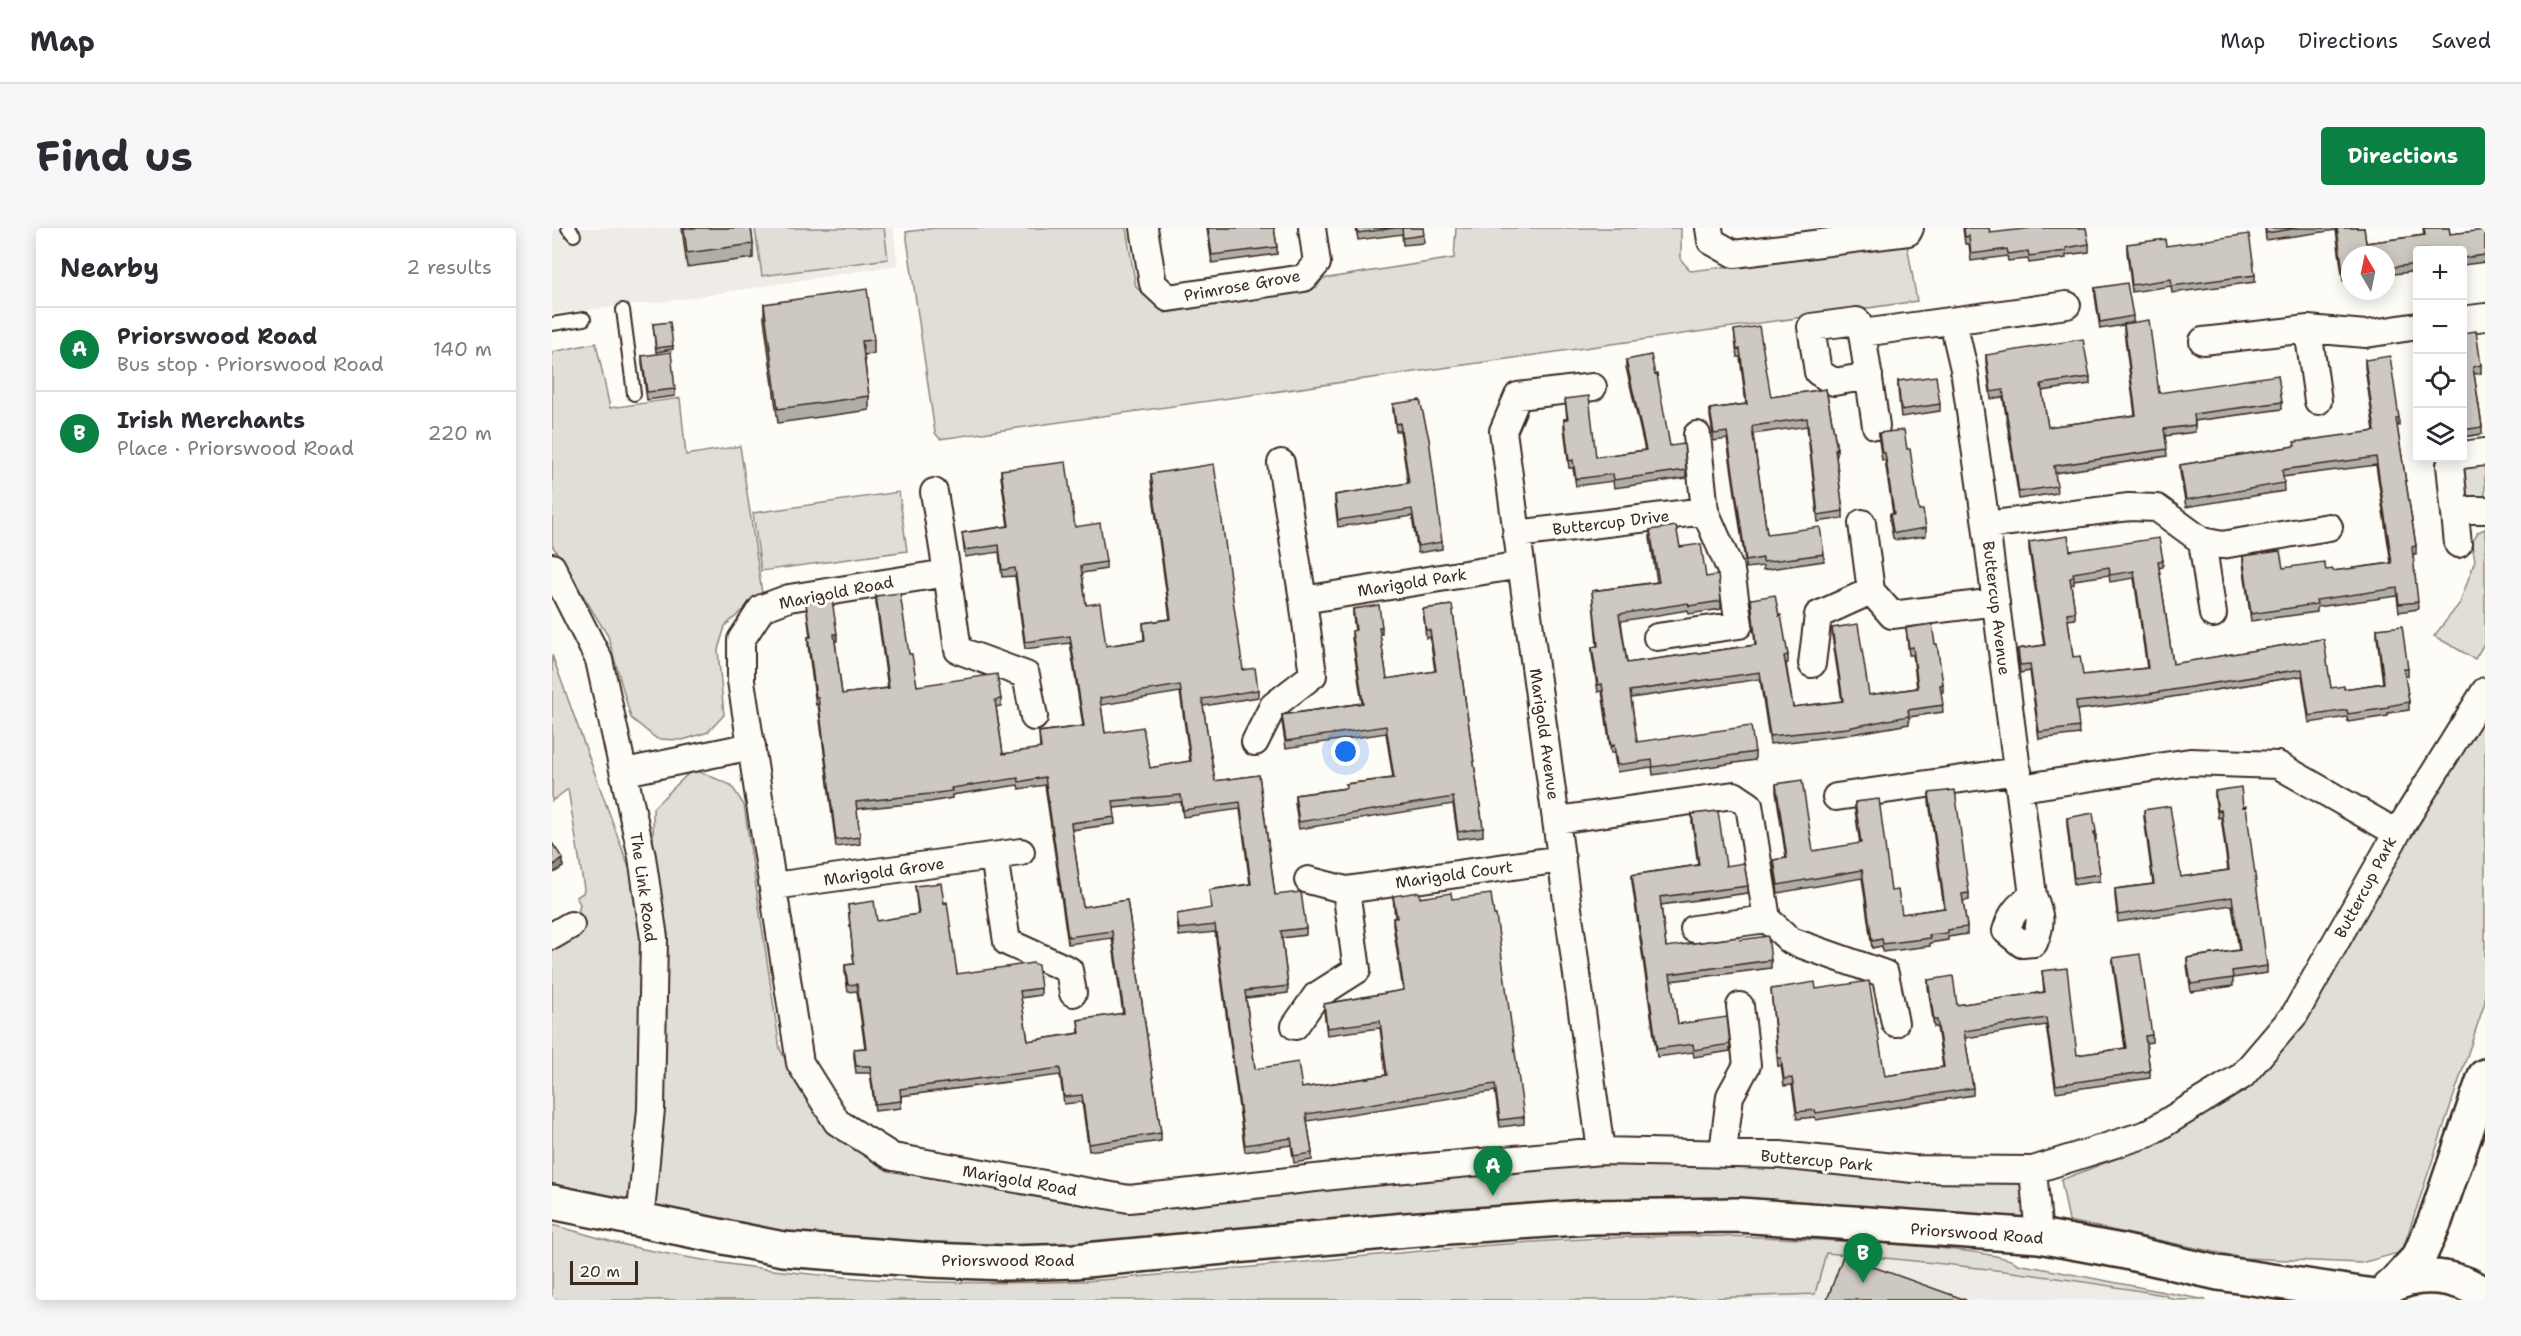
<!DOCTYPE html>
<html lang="en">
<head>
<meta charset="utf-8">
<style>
	:root { --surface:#fff; --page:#f7f7f7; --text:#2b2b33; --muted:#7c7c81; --line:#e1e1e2; --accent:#0b8043 }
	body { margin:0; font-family:"Shantell Sans",sans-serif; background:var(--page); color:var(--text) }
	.controls { position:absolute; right:18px; top:18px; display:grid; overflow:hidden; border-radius:6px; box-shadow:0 3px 15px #0003 }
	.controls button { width:54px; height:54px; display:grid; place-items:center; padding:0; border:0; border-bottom:2px solid var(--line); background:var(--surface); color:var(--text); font:30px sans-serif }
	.compass { position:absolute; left:1789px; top:18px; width:54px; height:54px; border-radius:50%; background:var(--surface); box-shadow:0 3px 15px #0003; rotate:351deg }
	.scale { position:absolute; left:18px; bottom:15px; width:68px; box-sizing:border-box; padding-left:6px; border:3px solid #3b2a1e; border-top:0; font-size:16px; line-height:21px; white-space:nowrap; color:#3b2a1e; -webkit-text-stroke:4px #fdfcf7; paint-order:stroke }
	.you { position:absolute; left:794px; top:524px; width:21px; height:21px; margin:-15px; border:4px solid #fff; border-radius:50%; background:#1a73e8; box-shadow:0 0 0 9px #1a73e833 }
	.badge { display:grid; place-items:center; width:39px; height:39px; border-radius:50%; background:var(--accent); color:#fff; font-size:20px; font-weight:700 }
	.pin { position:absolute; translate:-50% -50px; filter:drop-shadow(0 2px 3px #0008) }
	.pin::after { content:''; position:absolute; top:32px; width:21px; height:18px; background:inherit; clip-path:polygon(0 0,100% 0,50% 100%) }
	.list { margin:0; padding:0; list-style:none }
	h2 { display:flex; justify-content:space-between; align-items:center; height:78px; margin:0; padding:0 24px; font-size:26px }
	h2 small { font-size:20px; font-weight:400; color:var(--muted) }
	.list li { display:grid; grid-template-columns:39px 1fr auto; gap:18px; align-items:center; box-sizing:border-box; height:84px; padding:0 24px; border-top:2px solid var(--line) }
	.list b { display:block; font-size:22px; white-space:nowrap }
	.list p { margin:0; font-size:20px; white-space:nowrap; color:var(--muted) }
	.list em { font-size:20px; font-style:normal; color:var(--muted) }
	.icon { flex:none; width:33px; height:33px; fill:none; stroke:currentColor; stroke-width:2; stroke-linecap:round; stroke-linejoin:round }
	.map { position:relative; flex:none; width:1933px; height:1072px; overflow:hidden; border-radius:6px }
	header { display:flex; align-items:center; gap:36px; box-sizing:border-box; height:84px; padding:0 30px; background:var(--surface); border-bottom:2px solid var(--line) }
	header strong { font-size:28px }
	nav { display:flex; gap:33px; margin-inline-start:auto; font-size:21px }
	.intro { display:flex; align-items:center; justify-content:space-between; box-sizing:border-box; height:144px; padding:0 36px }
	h1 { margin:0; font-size:42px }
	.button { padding:15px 27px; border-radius:6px; background:var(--accent); color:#fff; font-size:21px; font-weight:700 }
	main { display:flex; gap:36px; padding:0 36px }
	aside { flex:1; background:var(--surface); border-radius:6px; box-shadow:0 3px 15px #0003 }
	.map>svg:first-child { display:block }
	.built { fill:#efece7 }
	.green { fill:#e1ded7; stroke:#8e847a; stroke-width:1.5 }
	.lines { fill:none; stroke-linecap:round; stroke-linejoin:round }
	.lane-casing { stroke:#3b2a1e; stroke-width:16 }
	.street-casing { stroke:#3b2a1e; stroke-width:30 }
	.secondary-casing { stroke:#3b2a1e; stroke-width:38 }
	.lane { stroke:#fdfcf7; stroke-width:12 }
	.street { stroke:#fdfcf7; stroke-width:26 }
	.secondary { stroke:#fdfcf7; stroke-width:33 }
	.wall { fill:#b0aca7; stroke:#3b2a1e; stroke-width:1.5; fill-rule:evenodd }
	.shaded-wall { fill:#908c88; stroke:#3b2a1e; stroke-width:1.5 }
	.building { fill:#cdc8c2; stroke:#3b2a1e; stroke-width:1.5; fill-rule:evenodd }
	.labels { text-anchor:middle; stroke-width:6; stroke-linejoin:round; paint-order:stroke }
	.street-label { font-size:16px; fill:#3b2a1e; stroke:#fdfcf7 }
</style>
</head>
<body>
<header>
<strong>Map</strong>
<nav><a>Map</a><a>Directions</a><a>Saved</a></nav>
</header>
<div class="intro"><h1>Find us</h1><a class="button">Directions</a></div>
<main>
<aside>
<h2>Nearby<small>2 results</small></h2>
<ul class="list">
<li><span class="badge">A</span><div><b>Priorswood Road</b><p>Bus stop · Priorswood Road</p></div><em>140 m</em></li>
<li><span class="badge">B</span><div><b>Irish Merchants</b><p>Place · Priorswood Road</p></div><em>220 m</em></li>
</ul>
</aside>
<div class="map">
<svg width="1933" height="1072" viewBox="0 0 1933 1072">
	<rect width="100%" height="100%" fill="#fdfcf7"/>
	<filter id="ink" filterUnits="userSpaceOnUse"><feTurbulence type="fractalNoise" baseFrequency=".0167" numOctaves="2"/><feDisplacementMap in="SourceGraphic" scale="12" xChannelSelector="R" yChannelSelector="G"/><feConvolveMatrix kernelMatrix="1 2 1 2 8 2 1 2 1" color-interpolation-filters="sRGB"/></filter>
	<g filter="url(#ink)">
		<path class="built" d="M0,0H341L346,37L117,73L0,86Z
			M1273,1025L1390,1035L1527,1052L1612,1067L1622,1072H1111L1263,1066Z"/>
		<path class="green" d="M203,0H332L336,31L210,48Z
			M383,0H574L584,59L613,85L765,59L770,51L902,30L904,0H1129V32L1139,43L1355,16L1365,73L388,211L383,205L354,4Z
			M44,115L58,180L128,170L134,227L188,218L210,365L173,398L166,422L172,487L156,504L131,512L105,511L79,490L56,408L0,317V124Z
			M1933,233V273L1914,268L1910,237Z
			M347,264L355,323L209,343L201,285Z
			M1933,301V414L1923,431L1882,408L1908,375L1923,332L1920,316L1926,304Z
			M0,427L102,709L101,580L141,541L179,557L192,577L228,821L254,872L340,929L577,971L1049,923L1481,942L1487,1008L1188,987L379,1031L0,973V714L23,701L28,676L24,669L31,665L32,661L16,561L0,573Z
			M1933,469V774L1850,1024L1809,1035L1691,1030L1517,993L1509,952L1594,919L1686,866L1763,776Z
			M0,997C29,1004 57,1014 86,1020C231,1050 381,1059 529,1053C571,1051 613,1046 655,1043C851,1026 1049,999 1247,1011C1283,1013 1446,1019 1466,1036L1654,1072H1622L1612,1067C1500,1047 1387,1034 1274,1025L1263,1066L1111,1072H0Z"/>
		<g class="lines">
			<g class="lane-casing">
				<path id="lane" d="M16,0L22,7
					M71,82L82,166
					M0,96L32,91"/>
			</g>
			<g class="street-casing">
				<path id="street" d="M592,0L601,56L616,70L752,50L765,35L760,0
					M1157,0L1159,13L1182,26L1356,4L1358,0
					M1910,92L1933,89
					M1401,94L1412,141L1434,297L1481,668C1489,687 1490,696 1482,715L1470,716L1454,703C1459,686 1466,677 1481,668
					M1756,101L1766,173
					M1310,105L1305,93L1259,99L1266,144L1282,154L1317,148
					M1651,113L1756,101L1814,106L1866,98
					M1041,159L966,168L951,203L1049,923
					M1324,198L1310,105L1515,77
					M1910,227L1933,224
					M1904,230L1898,237L1906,316
					M729,235L751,372L969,337
					M382,264L395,345L237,370L210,380L189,412V453L248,835L285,894L341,929L577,971L799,946L1049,923L1228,927L1361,941L1481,942L1595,906L1690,848L1743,786L1845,605L1933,463
					M1903,282H1933
					M1310,295L1319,363
					M1434,297L1577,279L1605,280L1650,313L1670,317L1777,299
					M964,306L1153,283
					M1650,313L1661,386
					M0,339L47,432L90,629L102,710L99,881L88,994
					M395,345L406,422L474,447L482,489
					M1105,409L1187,397L1179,343L1153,283L1145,207
					M1260,436L1266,387L1319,363L1340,387L1444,374
					M703,514L721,478L761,447L751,372
					M73,544L200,518
					M1468,560L1638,534L1726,537L1845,605
					M1284,569L1466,543
					M1005,592L1182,567L1197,577L1215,691L1239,713L1333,746L1343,795
					M442,628L455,714L517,742L521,765
					M756,652L794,662
					M222,658L469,624
					M1142,701L1215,691
					M0,708L19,697
					M743,798L764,768L805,742L794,662L1010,631
					M1171,924L1178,868L1195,837L1188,778
					M1481,942L1487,1008"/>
			</g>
			<g class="secondary-casing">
				<path id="secondary" d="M0,974L231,1021L378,1032L454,1035L523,1033L854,1002L1037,989L1187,987L1487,1008L1569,1023L1666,1045L1822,1068
					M1842,1056L1867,1029L1883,993L1933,848
					M1837,1059C1866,1042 1906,1047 1933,1067"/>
			</g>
			<use href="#lane" class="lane"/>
			<use href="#street" class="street"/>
			<use href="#secondary" class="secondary"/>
		</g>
		<path class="wall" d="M130,0H199L201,16V30L135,39Z
			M655,0H722L725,19V26L660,35Z
			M804,0H871L872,15L851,17L850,6L806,12Z
			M1411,0H1437L1438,5L1537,16V24L1514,27V30L1477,35L1476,31L1456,33L1455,28L1419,33L1417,16H1413Z
			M1713,0H1812L1814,15L1872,7L1871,0H1897L1898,6L1933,2V34L1911,37V22H1866V43L1834,47V27H1798V52L1791,53L1784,2L1714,12Z
			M1575,16L1614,18L1703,47V54L1620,65L1619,58L1580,64L1575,24Z
			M1543,60L1581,88V94L1607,165L1730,174V181L1643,193V204L1613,208L1615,228L1503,245L1505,265L1467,271L1451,169L1439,171L1434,134V127L1538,149V156L1490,163L1496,199L1583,187L1572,103V97L1548,101L1543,67Z
			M212,76L322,112V126L312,127L317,168V182L226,195L212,90Z
			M101,96L121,118V121L104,124Z
			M1182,102L1219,169L1274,161L1285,221V228L1284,229L1291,283V290L1266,294L1255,198L1201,206L1215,306L1272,326V333L1211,342V338L1194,340L1175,211L1162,213L1158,188V181L1194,176L1188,129H1185Z
			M1911,105L1929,137V145L1922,146L1930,199V206L1911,209Z
			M90,128L123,161V168L95,172L90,135Z
			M1074,132L1118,218L1134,242V250L1062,260L1061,253L1024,258L1021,240H1017L1012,199V191H1015L1013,171L1044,229L1093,222L1074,139Z
			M1813,132L1847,190V198H1845L1864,318V326H1861L1866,381L1847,384L1845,368L1765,379V384L1699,393L1691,335V328L1731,340L1781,343L1839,335L1824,237L1731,249L1732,263L1634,279L1628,244V237L1742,218L1822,203L1813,139Z
			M1346,153L1388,176V183L1349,189L1346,161Z
			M841,176L890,314V321L866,325L860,288L786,299L783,274V267L856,255L848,203H844L841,183Z
			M1327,205L1367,282L1374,300V308L1344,312L1341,310L1338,294V286H1341L1333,232H1330L1327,213Z
			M449,242L523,299L554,334V341L530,345L534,377L554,418L592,412L591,395L618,391L599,253V246L691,442L706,462V469L651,478L663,553L707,547L723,667L754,700V707L730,710L736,758V765L694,770L703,841L750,860L834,847L828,800L775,807L772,783V776L851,762L841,697V690H843L841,668L900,671L972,889V896L948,899L943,863L755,893L760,925V932L742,935L739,917L693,924L663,704L627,708L625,693V686L659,681L657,662L698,656L688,581L631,589L629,574L562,580L563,596L520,602L531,679L575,672L609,905V913L537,923L530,874L512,876L508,847L349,868V880L323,883L318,845H304L302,829V821L313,820L305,763L296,764L293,745V737L302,736L296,677L325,693L366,686L363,658L392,675L405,746L489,760V767L469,770L476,813L527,805L526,792L571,786L560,710L516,716L493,557L467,561L466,557L400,567V570L378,574L305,581L308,616L284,619L266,476L264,477L256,417V409H258L254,375L285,406V413H283L290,466L336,460L324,375V368L357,426L365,458L449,471V478L444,479L451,526L488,521L487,504L531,498L518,415L473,421L463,348L450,349L447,324L413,329L410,305L456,298L449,249ZM628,464L638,533L598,540L553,505L549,477Z
			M1098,302L1128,319L1154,349L1169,373V381L1137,386L1136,382L1069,393L1075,435L1203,417L1199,371L1227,388L1236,427V435H1234L1241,479L1290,473L1280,407V400L1317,467L1365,460L1361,427H1357L1354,400L1383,416L1391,456V464H1389L1391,484L1357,489V496L1295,507L1218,516L1208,451L1079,470L1085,514L1203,524V532L1101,547L1100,539L1065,544L1062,525H1059L1050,463L1046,464L1040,426V419L1045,418L1040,363L1105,354L1098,310Z
			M1477,314L1518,323L1611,332V339L1607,340L1621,436L1770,411L1779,460L1792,461L1831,455L1825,409V401L1856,441V448H1853L1857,474V482L1836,485V488L1796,494L1795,489L1757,495L1750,448L1583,475L1525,482L1527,506L1487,511L1478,443L1468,445L1466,428V421L1492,417L1477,321ZM1557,347L1558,354L1582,350L1595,440L1531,447L1521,429L1516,392L1523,391V384L1519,357L1522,356V352Z
			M900,377L931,600V608L906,611L901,576L747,601L743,575V567L794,560V556L841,550L834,505L734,520L730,494V487L810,475L800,410V403H803L801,388V381L830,399V406H828L835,451L883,443L878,409L874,410L871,381Z
			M1224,556L1261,623L1308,616L1303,582V574L1339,663L1350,686L1392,680L1377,573V565L1417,665V672L1411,673L1415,699V706L1396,709V712L1378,715V718L1331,724L1330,718L1320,720L1310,650L1226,665L1222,639V632L1234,630L1224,564Z
			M1663,563L1715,738V745L1681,750V758L1639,764L1635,737V730L1687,722L1680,677L1566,694L1563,668V661L1601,656L1592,589V582L1629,649L1676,642L1669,589L1666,590L1663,570Z
			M1140,586L1174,638L1196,658V665L1109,677L1114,719L1188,712L1219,732V740L1119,753L1126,796L1178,816V823L1142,829L1141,824L1105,829L1080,654V647L1146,637L1140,594Z
			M1515,590L1544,604V612H1543L1548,646V653L1522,657L1515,597Z
			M1561,730L1600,807V814L1594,815L1598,843V850L1504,864L1494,797L1413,810L1421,860V867L1264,892L1263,889L1245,891L1240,857L1232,858L1229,837L1226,838L1219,761H1264L1333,848L1391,839L1385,799H1382L1376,759V752L1405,777L1492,764L1490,743L1525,827L1573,820L1561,737Z"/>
		<path class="shaded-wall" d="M11,631V639L0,646V638Z"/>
		<path class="building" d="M132,0H199L201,16L135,25Z
			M656,0H722L725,19L660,27Z
			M805,0H843L806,5Z
			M850,0H871L872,7L851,10Z
			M1412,0H1437L1438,5L1481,0H1534L1537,16L1514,20V23L1477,28L1476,23L1456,26L1455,21L1419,26L1417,8L1413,9Z
			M1714,0H1746L1714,5Z
			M1785,0H1812L1814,15L1873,7L1872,0H1897L1898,6L1933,2V27L1911,30V22H1866V36L1834,40V27H1798V44L1791,45Z
			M1697,6L1703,47L1620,58L1619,51L1580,57L1575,16L1613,11L1614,18Z
			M1575,55L1581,88L1548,94L1543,60Z
			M315,61L322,112L310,113L317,168L226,181L212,76Z
			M1597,92L1607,165L1726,147L1730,174L1642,186L1643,197L1612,201L1615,221L1502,238L1505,258L1467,264L1451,162L1439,164L1434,127L1531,111L1538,149L1489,156L1496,199L1584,187L1572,96Z
			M118,94L121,118L104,120L101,96Z
			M1207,98L1219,169L1274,161L1285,221H1283L1291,283L1266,287L1255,190L1201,198L1200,200L1215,306L1268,299L1272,326L1211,334V330L1194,333L1175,204L1162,206L1158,181L1195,176L1188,121L1185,122L1182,102Z
			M1924,103L1929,137L1921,139L1930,199L1911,202V105Z
			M119,124L123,161L95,164L90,128Z
			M1099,127L1103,147L1105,146L1118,218L1132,216L1134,242L1062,252L1061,246L1024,251L1021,232L1017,233L1012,191H1016L1013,171L1037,168L1044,229L1094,222L1074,132Z
			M1838,128L1847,190L1844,191L1864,318L1860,319L1866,374L1847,376L1845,360L1764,372L1765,376L1699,386L1691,328L1728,323L1731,340L1772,334L1774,342L1781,341V343L1840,335L1824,229L1730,242L1732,255L1634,272L1628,237L1743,218L1742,214L1823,203L1813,132Z
			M1384,148L1388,176L1349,182L1346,153Z
			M868,172L877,211L890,314L866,318L860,281L786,292L783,267L857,255L848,195L844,196L841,176Z
			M1352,202L1355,221H1358L1367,282H1371L1374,300L1344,305L1341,303L1338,286H1342L1333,225H1330L1327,205Z
			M514,234L523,299L548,295L554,334L529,338L534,377L548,375L554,418L593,412L591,395L619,391L599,246L662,236L691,442L703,440L706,462L650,471L663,553L707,547L723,667L749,664L754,700L729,703L736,758L693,763L703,841L746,834L750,860L835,847L828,793L775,800L772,776L852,762L841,690H845L841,668L867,664L868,670L899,665L900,671L939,666L942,687H944L972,889L948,892L943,856L754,886L760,925L742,928L739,910L693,917L663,697L627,701L625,686L660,680L657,662L699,656L688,574L631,582L629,567L561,573L563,589L519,595L531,679L575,672L609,905L537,916L530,867L512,869L508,840L348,861L349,873L323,876L318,838H304L302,821L314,820L305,756L296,757L293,737L302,736L296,677L322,673L325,693L367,686L363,658L389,655L392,675L395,674L405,746L481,735L486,737L489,760L468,763L476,813L528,805L526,792L572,785L560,703L516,709L493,549L467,554L466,550L399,560L400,563L378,566L304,574L308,609L284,612L266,469H264L256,409H259L254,375L280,371L285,406H282L290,466L337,460L324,368L348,365L357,426H360L365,458L445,446L449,471L443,472L451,526L489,520L487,504L532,498L518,408L473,414L463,340L450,342L447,317L413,322L410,305L457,298L449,242ZM628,457L639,533L598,540L591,499L553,505L548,470Z
			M1124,298L1128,319L1149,316L1154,349L1166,347L1169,373L1137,378L1136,375L1067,386L1075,435L1204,417L1199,371L1223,367L1227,388L1229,387L1236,427L1232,428L1241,479L1291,473L1280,400L1306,396L1317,467L1366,460L1361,419L1357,420L1354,400L1380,396L1383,416H1385L1391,456L1388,457L1391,477L1356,482L1357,488L1295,500L1218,508L1208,444L1078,463L1085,514L1199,498L1203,524L1101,539L1100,532L1065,537L1062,517L1059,518L1050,456L1046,457L1040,419L1046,418L1040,363L1107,354L1098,302Z
			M1516,308L1518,323L1607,310L1611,332L1606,333L1621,436L1770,411L1772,412L1779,460L1792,458V461L1832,455L1825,401L1850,398L1856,441H1852L1857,474L1836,478V480L1796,486L1795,482L1757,488L1750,441L1583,468L1524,474L1527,499L1487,504L1478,436L1468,437L1466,421L1493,417L1477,314ZM1557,339L1558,347L1582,343L1596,440L1531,447L1528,428L1521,429L1515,385L1523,384L1518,350L1522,349L1521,345Z
			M827,377L830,399H827L835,451L884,443L878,402H874L871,381L900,377L931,600L906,604L901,569L747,594L743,567L795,560L794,556L842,550L834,498L734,513L730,487L811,475L800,403L804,402L801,381Z
			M1250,552L1261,623L1309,615L1303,574L1327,571L1339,663L1346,662L1350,686L1393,680L1377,565L1403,562L1417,665L1410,666L1415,699L1396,702V705L1377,707L1378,710L1331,716L1330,711L1320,713L1310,642L1226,657L1222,632L1235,630L1224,556Z
			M1689,559L1691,579L1694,578L1715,738L1680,743L1681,750L1639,756L1635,730L1688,722L1680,669L1566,687L1563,661L1602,656L1592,582L1618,578L1629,649L1677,642L1669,582L1666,583L1663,563Z
			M1166,583L1174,638L1192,635L1196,658L1108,669L1114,719L1187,709L1188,712L1216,708L1219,732L1118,746L1126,796L1175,789L1178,816L1142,822L1141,816L1105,821L1080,647L1147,637L1140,586Z
			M1541,585L1544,604H1542L1548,646L1522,650L1515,590Z
			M0,615L11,631L0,638Z
			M1588,726L1600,807L1593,808L1598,843L1504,857L1494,790L1412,803L1421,860L1264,885L1263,882L1245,884L1240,850L1232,851L1229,830H1226L1219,761L1263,754L1264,761L1317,753L1333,848L1392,839L1385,792H1382L1376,752L1401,748L1405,777L1493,764L1490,743L1515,740L1525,827L1574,820L1561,730Z
			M1291,1028L1414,1072H1275Z"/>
	</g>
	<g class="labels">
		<g class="street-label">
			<text transform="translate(690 57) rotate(-10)" y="6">Primrose Grove</text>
			<text transform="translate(1059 294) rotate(-7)" y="6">Buttercup Drive</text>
			<text transform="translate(860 354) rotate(-9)" y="6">Marigold Park</text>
			<text transform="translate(284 364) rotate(-11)" y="6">Marigold Road</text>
			<text transform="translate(1445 380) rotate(83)" y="6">Buttercup Avenue</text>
			<text transform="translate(993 506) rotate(82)" y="6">Marigold Avenue</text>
			<text transform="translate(332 643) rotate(-8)" y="6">Marigold Grove</text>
			<text transform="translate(902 646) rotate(-8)" y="6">Marigold Court</text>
			<text transform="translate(92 659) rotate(82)" y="6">The Link Road</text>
			<text transform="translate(1813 659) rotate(-62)" y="6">Buttercup Park</text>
			<text transform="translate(1265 932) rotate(5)" y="6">Buttercup Park</text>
			<text transform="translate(468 952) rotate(10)" y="6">Marigold Road</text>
			<text transform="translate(1425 1005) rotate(4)" y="6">Priorswood Road</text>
			<text x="456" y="1038">Priorswood Road</text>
		</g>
	</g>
</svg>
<div class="controls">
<button>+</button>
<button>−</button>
<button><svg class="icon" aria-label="locate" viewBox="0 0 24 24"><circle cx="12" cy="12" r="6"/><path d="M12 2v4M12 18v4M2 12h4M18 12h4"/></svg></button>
<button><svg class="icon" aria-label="layers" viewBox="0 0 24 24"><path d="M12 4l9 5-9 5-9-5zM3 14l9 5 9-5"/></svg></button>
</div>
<svg class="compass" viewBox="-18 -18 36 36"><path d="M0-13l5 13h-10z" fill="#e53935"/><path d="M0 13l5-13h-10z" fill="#7c7c81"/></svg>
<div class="scale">20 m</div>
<div class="you"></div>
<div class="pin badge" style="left:941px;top:968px">A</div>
<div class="pin badge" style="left:1311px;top:1055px">B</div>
</div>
</main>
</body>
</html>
